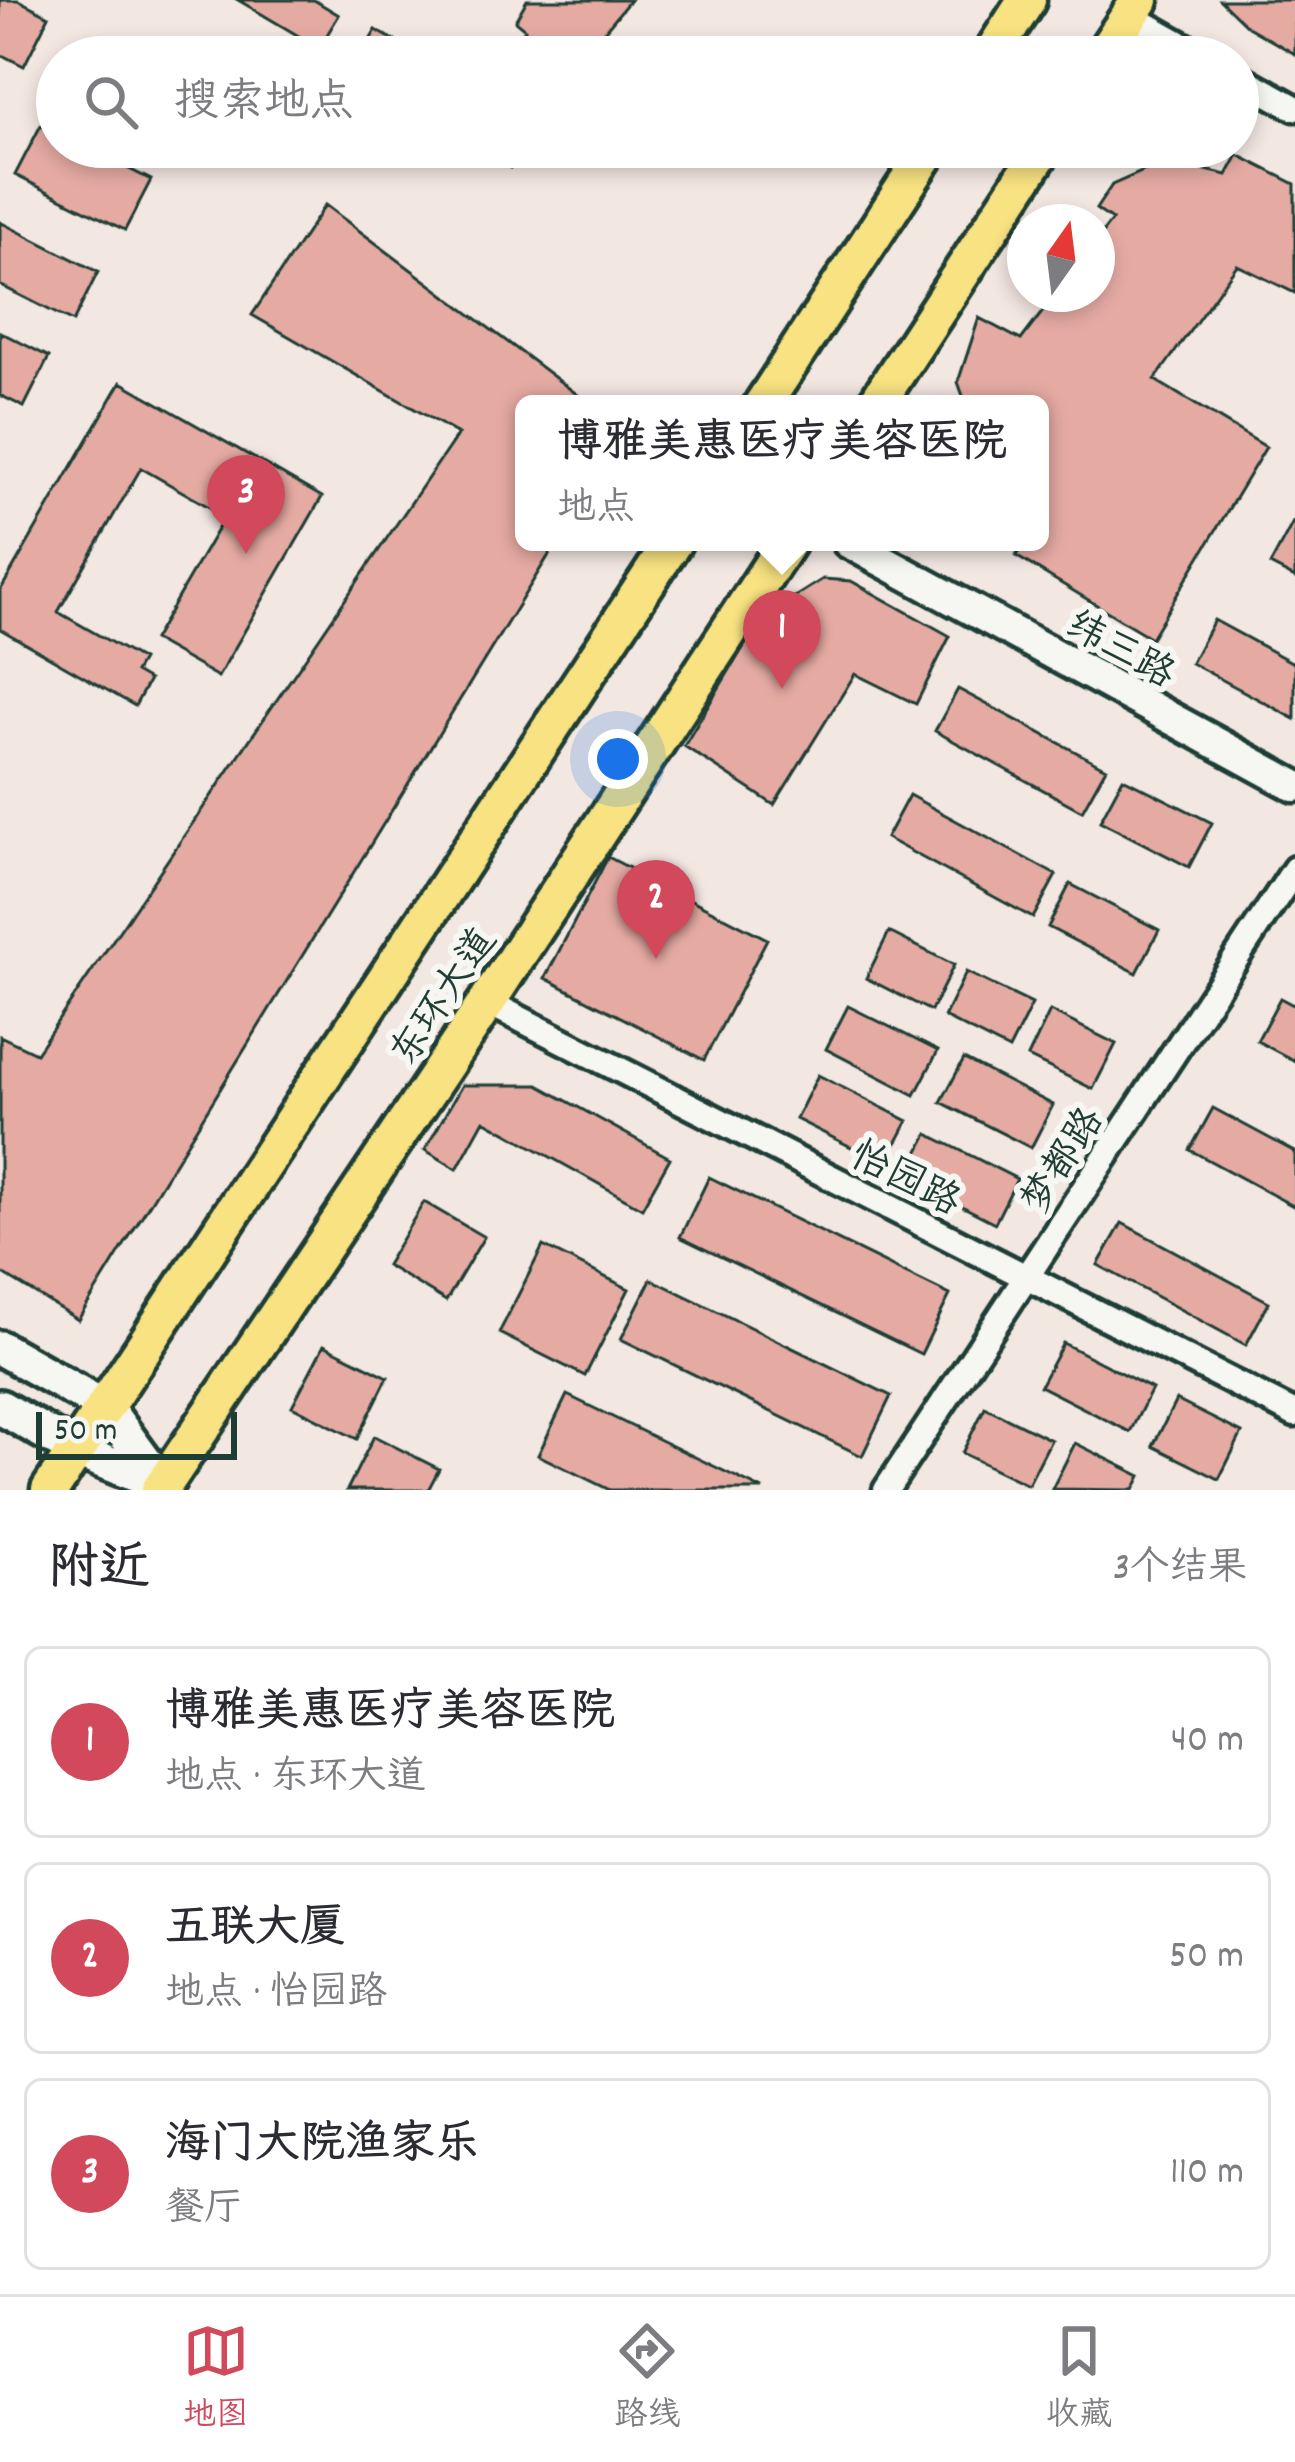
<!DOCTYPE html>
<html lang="zh">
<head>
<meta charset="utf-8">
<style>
	:root { --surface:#fff; --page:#f7f7f7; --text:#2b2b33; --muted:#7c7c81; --line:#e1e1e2; --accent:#d1495b }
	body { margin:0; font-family:Dekko,"LXGW WenKai TC",sans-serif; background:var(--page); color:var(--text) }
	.compass { position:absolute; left:1007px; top:204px; width:108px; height:108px; border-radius:50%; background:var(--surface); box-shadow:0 6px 18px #0003; rotate:14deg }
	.scale { position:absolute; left:36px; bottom:30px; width:201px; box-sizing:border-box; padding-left:12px; border:6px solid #1f3d34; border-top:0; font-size:33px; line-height:42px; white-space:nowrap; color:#1f3d34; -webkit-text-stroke:9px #f6f6f2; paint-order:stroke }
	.you { position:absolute; left:618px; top:759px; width:42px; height:42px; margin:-30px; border:9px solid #fff; border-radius:50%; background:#1a73e8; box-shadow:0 0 0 18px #1a73e833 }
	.badge { display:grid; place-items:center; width:78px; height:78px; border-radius:50%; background:var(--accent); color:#fff; font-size:39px; font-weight:700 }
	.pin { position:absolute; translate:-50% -99px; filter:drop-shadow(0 3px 6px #0008) }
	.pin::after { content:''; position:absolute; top:63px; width:42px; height:36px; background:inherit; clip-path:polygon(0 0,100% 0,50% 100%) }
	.popup { position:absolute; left:515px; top:395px; width:534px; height:156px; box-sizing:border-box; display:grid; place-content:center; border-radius:18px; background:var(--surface); filter:drop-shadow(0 3px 9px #0005); font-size:39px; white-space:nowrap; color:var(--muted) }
	.popup b { font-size:45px; color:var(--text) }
	.popup::after { content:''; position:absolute; left:50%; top:100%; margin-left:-24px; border:24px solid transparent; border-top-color:var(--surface) }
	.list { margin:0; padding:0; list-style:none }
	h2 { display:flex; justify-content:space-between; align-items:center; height:156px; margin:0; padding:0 48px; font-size:51px }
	h2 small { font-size:39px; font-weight:400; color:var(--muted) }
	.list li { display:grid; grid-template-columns:78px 1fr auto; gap:36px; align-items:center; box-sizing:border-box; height:192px; margin:0 24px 24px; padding:0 24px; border:3px solid var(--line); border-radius:18px }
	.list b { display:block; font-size:45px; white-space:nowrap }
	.list p { margin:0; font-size:39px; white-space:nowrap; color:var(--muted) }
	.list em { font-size:39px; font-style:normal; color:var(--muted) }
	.icon { flex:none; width:66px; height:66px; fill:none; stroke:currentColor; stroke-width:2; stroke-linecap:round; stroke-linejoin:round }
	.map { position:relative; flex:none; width:1295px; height:1490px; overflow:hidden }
	.search { position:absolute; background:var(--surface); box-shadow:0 6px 18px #0003; left:36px; right:36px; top:36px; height:132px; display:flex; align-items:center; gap:30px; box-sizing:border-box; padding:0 42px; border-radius:66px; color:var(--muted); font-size:45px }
	.sheet { height:804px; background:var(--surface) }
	nav { display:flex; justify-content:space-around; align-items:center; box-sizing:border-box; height:168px; border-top:3px solid var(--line); background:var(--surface); font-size:33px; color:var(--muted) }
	nav a { display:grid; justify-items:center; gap:6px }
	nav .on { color:var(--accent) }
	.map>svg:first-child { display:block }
	.building { fill:#e5aba3; stroke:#1f3d34; stroke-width:3 }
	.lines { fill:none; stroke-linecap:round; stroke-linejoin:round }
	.minor-casing { stroke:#1f3d34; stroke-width:33 }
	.tertiary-casing { stroke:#1f3d34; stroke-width:39 }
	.secondary-casing { stroke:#1f3d34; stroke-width:42 }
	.primary-casing { stroke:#1f3d34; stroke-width:45 }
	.minor { stroke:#f6f6f2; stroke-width:24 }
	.tertiary { stroke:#f6f6f2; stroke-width:30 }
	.secondary { stroke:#f6f6f2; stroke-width:33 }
	.primary { stroke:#f8e281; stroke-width:36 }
	.labels { text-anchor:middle; stroke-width:12; stroke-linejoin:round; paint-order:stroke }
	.street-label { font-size:39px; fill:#1f3d34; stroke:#f6f6f2 }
</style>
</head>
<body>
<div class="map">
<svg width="1295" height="1490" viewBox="0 0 1295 1490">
	<rect width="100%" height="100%" fill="#f3e7e2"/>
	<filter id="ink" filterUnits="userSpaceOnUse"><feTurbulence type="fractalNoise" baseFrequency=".00833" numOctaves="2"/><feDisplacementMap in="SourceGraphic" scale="24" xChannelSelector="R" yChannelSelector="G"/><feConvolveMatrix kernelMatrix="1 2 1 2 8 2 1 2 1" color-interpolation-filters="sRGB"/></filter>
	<g filter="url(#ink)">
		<path class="building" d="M0,0H18L49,16L24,66L0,54Z
			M238,0H314L339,15L319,48Z
			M527,0H630L583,57H506L525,29L515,21Z
			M1220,0H1295V54L1248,27Z
			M376,30L424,57H360Z
			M41,125L57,133V147H85L151,180L125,230L15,175Z
			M474,147H522L510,168Z
			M1238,155L1295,184V293L1237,265L1155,380L1266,447L1151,638L1016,556L1025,542H1040V521L1044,515L1040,511V404H966L958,382L979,318L1021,340L1056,294H1097V240L1112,220L1096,209L1112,185L1146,170L1176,163L1227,175Z
			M325,205L590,404H524V542H557L78,1320L0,1272V1036L36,1053L458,434L252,315Z
			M0,222L98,272L73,322L0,285Z
			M0,332L49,357L24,407L0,395Z
			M121,382L322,497L218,677L153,640L225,516L141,468L58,612L142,660L135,672L149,680L135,706L0,629V591Z
			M1293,522L1295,523V578L1270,565Z
			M823,579L851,581L950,636L916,704L855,674L774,805L684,746L761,618Z
			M1214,620L1295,664V719L1191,663Z
			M958,689L1106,768L1082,811L935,731Z
			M1123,778L1212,823L1189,867L1100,821Z
			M909,795L1056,875L1033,918L886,838Z
			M608,857L767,939L704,1060L545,978Z
			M1070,884L1159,930L1137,973L1048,927Z
			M889,932L954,965L931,1011L866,978Z
			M966,972L1032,1004L1009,1050L944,1017Z
			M1280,998L1295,1006V1061L1257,1041Z
			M848,1006L938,1051L915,1095L826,1049Z
			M1050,1011L1116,1044L1093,1089L1028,1057Z
			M964,1059L1053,1105L1031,1148L941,1102Z
			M818,1075L908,1121L885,1164L796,1119Z
			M462,1085H538L670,1158L642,1208L484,1120L457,1169L425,1150Z
			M1213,1108L1295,1152V1207L1190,1150Z
			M928,1134L1017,1179L995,1223L905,1177Z
			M709,1177L950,1295L921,1354L680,1237Z
			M424,1202L484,1237L446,1301L386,1265Z
			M1122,1223L1269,1302L1246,1345L1098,1265Z
			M543,1246L629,1289L585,1376L499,1333Z
			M651,1279L891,1396L862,1456L621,1339Z
			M1063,1343L1152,1389L1130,1432L1040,1386Z
			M324,1345L388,1377L357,1439L292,1406Z
			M567,1395L763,1490H610L538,1455Z
			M1176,1400L1242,1433L1219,1479L1153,1446Z
			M985,1407L1051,1440L1028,1485L962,1453Z
			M374,1436L439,1469L428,1490H347Z
			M1075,1443L1141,1476L1134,1490L1052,1489Z"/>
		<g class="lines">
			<g class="minor-casing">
				<path id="minor" d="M1129,15L1204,57
					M1238,76L1295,108
					M487,1002L1295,1414
					M886,1490L1295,869"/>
			</g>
			<g class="tertiary-casing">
				<path id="tertiary" d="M848,542L1295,786"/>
			</g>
			<g class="secondary-casing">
				<path id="secondary" d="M0,1348L106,1408L163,1486
					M0,1407L77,1451L164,1486"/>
			</g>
			<g class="primary-casing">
				<path id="primary" d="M990,57L1027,0
					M1102,57L1140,0
					M763,404L931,147
					M876,404L1044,147
					M50,1490L673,542
					M160,1490L487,1002L787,542"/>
			</g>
			<use href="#minor" class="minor"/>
			<use href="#tertiary" class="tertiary"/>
			<use href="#secondary" class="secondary"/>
			<use href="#primary" class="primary"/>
		</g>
	</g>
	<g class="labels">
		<g class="street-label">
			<text transform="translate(1122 647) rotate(29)" y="14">纬三路</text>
			<text transform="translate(441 995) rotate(-56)" y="14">东环大道</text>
			<text transform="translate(1060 1159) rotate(-57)" y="14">梦都路</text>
			<text transform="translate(907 1176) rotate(27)" y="14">怡园路</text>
		</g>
	</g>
</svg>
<svg class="compass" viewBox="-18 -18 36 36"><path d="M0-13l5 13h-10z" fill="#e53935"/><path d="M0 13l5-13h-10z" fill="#7c7c81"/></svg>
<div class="scale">50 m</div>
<div class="you"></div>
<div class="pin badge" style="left:782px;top:689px">1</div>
<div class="popup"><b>博雅美惠医疗美容医院</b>地点</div>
<div class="pin badge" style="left:656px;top:959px">2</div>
<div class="pin badge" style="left:246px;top:554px">3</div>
<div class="search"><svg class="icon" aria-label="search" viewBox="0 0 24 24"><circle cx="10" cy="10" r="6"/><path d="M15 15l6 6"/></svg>搜索地点</div>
</div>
<section class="sheet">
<h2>附近<small>3个结果</small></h2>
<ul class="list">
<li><span class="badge">1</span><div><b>博雅美惠医疗美容医院</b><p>地点 · 东环大道</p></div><em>40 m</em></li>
<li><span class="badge">2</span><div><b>五联大厦</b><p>地点 · 怡园路</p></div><em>50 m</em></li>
<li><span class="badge">3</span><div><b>海门大院渔家乐</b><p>餐厅</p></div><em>110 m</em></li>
</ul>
</section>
<nav>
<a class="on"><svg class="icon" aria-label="map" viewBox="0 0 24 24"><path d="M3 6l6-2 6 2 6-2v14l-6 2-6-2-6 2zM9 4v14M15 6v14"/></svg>地图</a>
<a><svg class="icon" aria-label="directions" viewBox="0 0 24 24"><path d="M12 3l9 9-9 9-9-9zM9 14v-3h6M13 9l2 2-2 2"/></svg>路线</a>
<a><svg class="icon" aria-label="saved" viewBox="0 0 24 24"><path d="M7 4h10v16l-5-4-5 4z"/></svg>收藏</a>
</nav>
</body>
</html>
